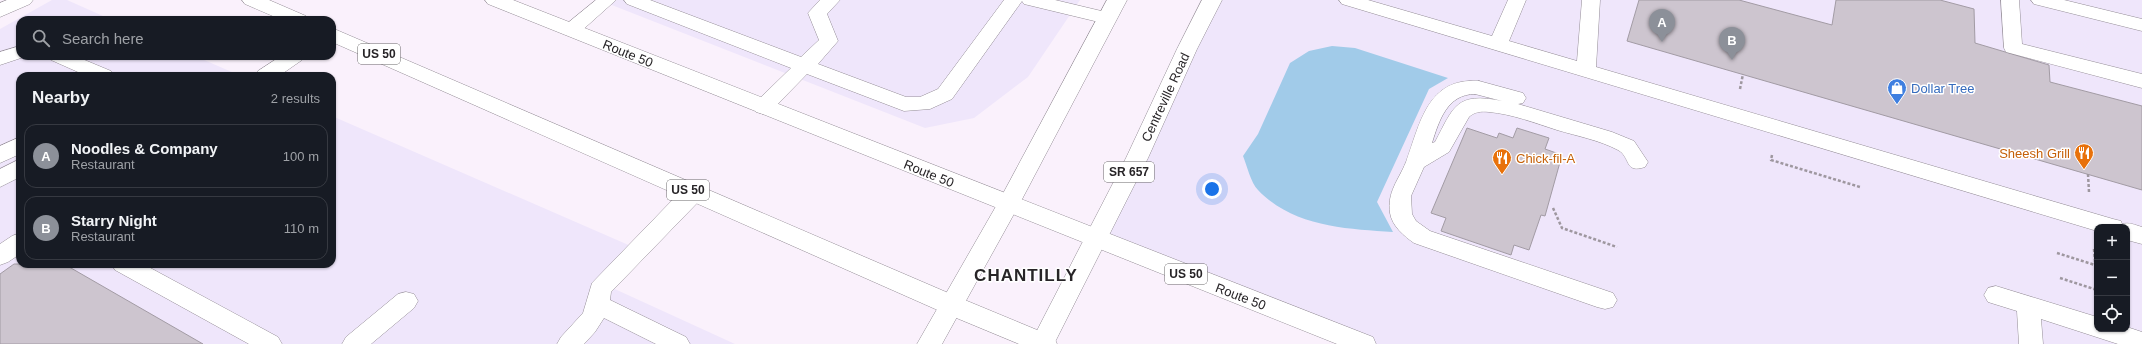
<!DOCTYPE html>
<html lang="en">
<head>
<meta charset="utf-8">
<style>
	:root { --surface:#171b24; --page:#242831; --text:#f1f3f6; --muted:#9ea1a6; --line:#363941; --accent:#8c9099 }
	body { margin:0; font-family:Arial,sans-serif; background:var(--page); color:var(--text) }
	.controls { position:absolute; right:12px; bottom:12px; display:grid; overflow:hidden; border-radius:8px; box-shadow:0 1px 3px #0004 }
	.controls button { width:36px; height:36px; display:grid; place-items:center; padding:0; border:0; border-bottom:1px solid var(--line); background:var(--surface); color:var(--text); font:20px sans-serif }
	.you { position:absolute; left:1212px; top:189px; width:14px; height:14px; margin:-10px; border:3px solid #fff; border-radius:50%; background:#1a73e8; box-shadow:0 0 0 6px #1a73e833 }
	.badge { display:grid; place-items:center; width:26px; height:26px; border-radius:50%; background:var(--accent); color:#fff; font-size:13px; font-weight:700 }
	.pin { position:absolute; translate:-50% -33px; filter:drop-shadow(0 1px 2px #0008) }
	.pin::after { content:''; position:absolute; top:21px; width:14px; height:12px; background:inherit; clip-path:polygon(0 0,100% 0,50% 100%) }
	.list { margin:0; padding:0; list-style:none }
	h2 { display:flex; justify-content:space-between; align-items:center; height:52px; margin:0; padding:0 16px; font-size:17px }
	h2 small { font-size:13px; font-weight:400; color:var(--muted) }
	.list li { display:grid; grid-template-columns:26px 1fr auto; gap:12px; align-items:center; box-sizing:border-box; height:64px; margin:0 8px 8px; padding:0 8px; border:1px solid var(--line); border-radius:12px }
	.list b { display:block; font-size:15px; white-space:nowrap }
	.list p { margin:0; font-size:13px; white-space:nowrap; color:var(--muted) }
	.list em { font-size:13px; font-style:normal; color:var(--muted) }
	.icon { flex:none; width:22px; height:22px; fill:none; stroke:currentColor; stroke-width:2; stroke-linecap:round; stroke-linejoin:round }
	.map { position:relative; flex:none; width:2142px; height:344px; overflow:hidden }
	.search { position:absolute; background:var(--surface); box-shadow:0 1px 3px #0004; left:16px; top:16px; width:320px; height:44px; display:flex; align-items:center; gap:10px; box-sizing:border-box; padding:0 14px; border-radius:12px; color:var(--muted); font-size:15px }
	.panel { position:absolute; background:var(--surface); box-shadow:0 1px 3px #0004; left:16px; top:72px; width:320px; height:196px; border-radius:12px }
	.map>svg:first-child { display:block }
	.commercial { fill:#efe6fb; fill-rule:evenodd }
	.water { fill:#a1cbe9 }
	.building { fill:#cdc5cf; stroke:#a29ba4 }
	.lines { fill:none; stroke-linecap:round; stroke-linejoin:round }
	.service-casing { stroke:#948d96; stroke-width:1 }
	.primary-casing { stroke:#948d96; stroke-width:1 }
	.trunk-casing { stroke:#948d96; stroke-width:1 }
	.path { stroke:#9e979f; stroke-width:2.5; stroke-dasharray:3 2; stroke-linecap:butt }
	.service { fill:#fff; fill-rule:evenodd }
	.primary { fill:#fff; fill-rule:evenodd }
	.trunk { fill:#fff; fill-rule:evenodd }
	.labels { text-anchor:middle; stroke-width:3; stroke-linejoin:round; paint-order:stroke }
	.shield { fill:#fff; stroke:#686668; stroke-width:1 }
	.shield-label { font-size:12px; font-weight:bold; fill:#272427 }
	.street-label { font-size:13px; fill:#272427; stroke:#fff }
	.shop-label { font-size:13px; fill:#366cbe; stroke:#fff; text-anchor:start }
	.food-label { font-size:13px; fill:#c56008; stroke:#fff; text-anchor:end }
	.district-label { font-size:17px; font-weight:bold; letter-spacing:1px; fill:#272427; stroke:#fff }
</style>
</head>
<body>
<div class="map">
<svg width="2142" height="344" viewBox="0 0 2142 344">
	<rect width="100%" height="100%" fill="#faf1fc"/>
	<path class="commercial" d="M52,0H67L112,20H20V56H195L241,76H20V264H332V116L640,250L606,285L735,344H0V29Z
		M599,0H1080L1028,77L974,118L925,128Z
		M1213,0H2142V344H1364L1097,239ZM2097,227H2127V329H2097Z"/>
	<path class="water" d="M1332,46L1355,48L1448,78L1429,89L1377,202L1393,232C1346,229 1293,227 1258,190C1251,183 1247,166 1243,156L1258,134L1290,63L1309,51Z"/>
	<path class="building" d="M1639,0H1739L1832,25L1836,0H1940L1974,9L1975,43L2049,65L2050,82L2142,106V190L1627,41Z
		M1467,128L1497,138L1499,133L1513,138L1517,128L1549,138L1545,149L1562,155L1545,216L1541,215L1529,250L1514,245L1511,255L1441,231L1446,218L1431,213Z
		M14,264H64L203,344H0V274Z"/>
	<g class="lines">
		<g class="service-casing">
			<path id="service" d="M596,0H616L578,34L571,36L564,34L562,30L564,26Z
				M624,0H650L801,57L819,40L808,13L820,0H840L827,14L838,41L818,64L906,97H920L938,89L1004,0H1055L1114,14L1116,18L1114,22L1107,24L1024,4L1022,1L952,99L930,109L904,111L807,74L770,112L763,114L756,112L753,107L756,102L791,68L627,4Z
				M1339,0H1368L1492,36L1508,0H1526L1509,41L1577,61L1582,0H1600L1596,67L2113,219L2121,221L2122,224C2129,222 2135,225 2142,227V244L2127,240V227H2097V231L1342,4Z
				M2001,0H2019L2022,44L2142,74V88L2006,52L2004,48Z
				M2031,0H2064L2142,19V31L2034,4Z
				M20,46V56H27L0,65V52Z
				M48,56H75L111,71L114,76H87L51,60Z
				M281,56H305L302,60L279,76H255L258,71Z
				M1479,81L1523,93L1526,98L1523,103L1518,104L1612,132L1634,141L1648,162L1645,167C1624,174 1631,157 1618,150C1599,140 1577,136 1557,130C1535,123 1512,114 1489,112C1481,111 1474,112 1469,117L1449,152L1424,167L1411,196L1412,214L1416,221L1430,231L1613,293L1617,300L1613,307L1605,309L1597,307L1414,243C1404,236 1392,226 1390,213C1387,192 1398,181 1406,162C1420,124 1427,77 1479,81ZM1475,94L1502,101C1456,92 1454,106 1435,142L1432,143C1439,121 1447,94 1475,94Z
				M20,137V154L0,163V146Z
				M20,159V177L0,187V169Z
				M694,184L702,186L705,192L702,198L611,292L610,300L686,337L690,344H656L604,318L595,332L584,344H557L561,337L583,313L592,283L686,186Z
				M20,233V254L8,262L0,265V244L12,236Z
				M112,264H143L278,337L282,344H249L115,270Z
				M1996,286L2097,317V329H2127V327L2142,332V344H2118L2041,319L2043,344H2019L2017,311L1988,302L1984,295L1988,288Z
				M406,292L414,294L418,301L414,308L371,344H342L346,337L398,294Z"/>
		</g>
		<g class="primary-casing">
			<path id="primary" d="M1107,0H1127L1019,205L942,344H917L999,201Z
				M1202,0H1222L1197,49L1148,158L1054,344H1030L1126,158L1177,49Z"/>
		</g>
		<g class="trunk-casing">
			<path id="trunk" d="M7,0H33L30,4L0,17V3Z
				M242,0H269L306,16L309,20H282L245,4Z
				M485,0H513L1373,337L1376,344H1337L488,4Z
				M332,28L960,298L1054,337L1057,344H1019L942,312L332,42Z"/>
		</g>
		<path class="path" d="M1740,89L1743,74
			M1772,155L1771,160L1860,187
			M2088,174L2089,192
			M1553,208L1562,228L1617,247
			M2094,249L2097,285
			M2057,253L2095,265
			M2060,278L2097,290"/>
		<use href="#service" class="service"/>
		<use href="#primary" class="primary"/>
		<use href="#trunk" class="trunk"/>
	</g>
	<defs>
		<g id="shop-pin" transform="scale(1)"><path d="M0 17L-7.5 6A9.5 9.5 0 1 1 7.5 6Z" fill="#3f7fe0" stroke="#fff"/><path d="M-5-2.5h2.3a2.7 3.5 0 0 1 5.4 0H5L5.5 6h-11ZM-1.5-2.5h3a1.5 2.3 0 0 0-3 0Z" fill="#fff"/></g>
		<g id="restaurant-pin" transform="scale(1)"><path d="M0 17L-7.5 6A9.5 9.5 0 1 1 7.5 6Z" fill="#e8710a" stroke="#fff"/><path d="M-5-6h1v4h1v-4h1v4h1v-4h1v5L-1.5 .5V6h-2V.5L-5-1ZM5-6V6H3V1.5H1.5Q1.5-4 5-6Z" fill="#fff"/></g>
	</defs>
	<g fill-rule="evenodd">
		<use href="#shop-pin" x="1897" y="88"/>
		<use href="#restaurant-pin" x="2084" y="153"/>
		<use href="#restaurant-pin" x="1502" y="158"/>
	</g>
	<g class="labels">
		<g class="shield">
			<rect x="358" y="44" width="42" height="20" rx="3"/>
			<rect x="1104" y="162" width="50" height="20" rx="3"/>
			<rect x="667" y="180" width="42" height="20" rx="3"/>
			<rect x="1165" y="264" width="42" height="20" rx="3"/>
		</g>
		<g class="shield-label">
			<text x="379" y="58">US 50</text>
			<text x="1129" y="176">SR 657</text>
			<text x="688" y="194">US 50</text>
			<text x="1186" y="278">US 50</text>
		</g>
		<g class="street-label">
			<text transform="translate(628 53) rotate(22)" y="5">Route 50</text>
			<text transform="translate(1165 97) rotate(-65)" y="5">Centreville Road</text>
			<text transform="translate(929 173) rotate(22)" y="5">Route 50</text>
			<text transform="translate(1241 296) rotate(21)" y="5">Route 50</text>
		</g>
		<g class="shop-label">
			<text x="1911" y="93">Dollar Tree</text>
		</g>
		<g class="food-label">
			<text x="2070" y="158">Sheesh Grill</text>
			<text x="1516" y="163" text-anchor="start">Chick-fil-A</text>
		</g>
		<g class="district-label">
			<text x="1026" y="281">CHANTILLY</text>
		</g>
	</g>
</svg>
<div class="controls">
<button>+</button>
<button>−</button>
<button><svg class="icon" aria-label="locate" viewBox="0 0 24 24"><circle cx="12" cy="12" r="6"/><path d="M12 2v4M12 18v4M2 12h4M18 12h4"/></svg></button>
</div>
<div class="you"></div>
<div class="pin badge" style="left:1662px;top:42px">A</div>
<div class="pin badge" style="left:1732px;top:60px">B</div>
<div class="search"><svg class="icon" aria-label="search" viewBox="0 0 24 24"><circle cx="10" cy="10" r="6"/><path d="M15 15l6 6"/></svg>Search here</div>
<section class="panel">
<h2>Nearby<small>2 results</small></h2>
<ul class="list">
<li><span class="badge">A</span><div><b>Noodles &amp; Company</b><p>Restaurant</p></div><em>100 m</em></li>
<li><span class="badge">B</span><div><b>Starry Night</b><p>Restaurant</p></div><em>110 m</em></li>
</ul>
</section>
</div>
</body>
</html>
